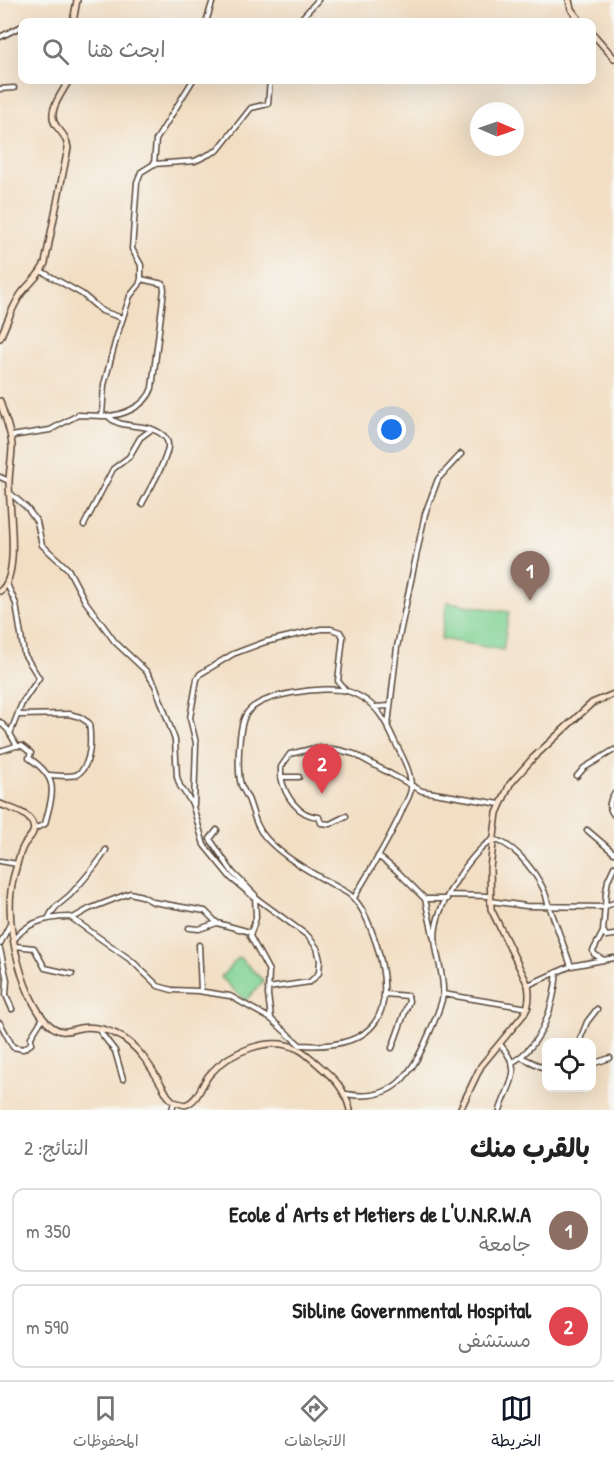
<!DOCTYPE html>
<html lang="ar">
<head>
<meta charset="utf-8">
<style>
	:root { --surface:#fff; --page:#f2f2f2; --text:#222; --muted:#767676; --line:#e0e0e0; --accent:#111827 }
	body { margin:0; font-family:"Patrick Hand","Playpen Sans Arabic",sans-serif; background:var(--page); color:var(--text); direction:rtl }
	.controls { position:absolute; right:18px; bottom:18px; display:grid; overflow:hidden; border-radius:12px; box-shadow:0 6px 24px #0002 }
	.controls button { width:54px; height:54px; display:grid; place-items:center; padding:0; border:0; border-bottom:2px solid var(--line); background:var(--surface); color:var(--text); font:30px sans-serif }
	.compass { position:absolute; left:470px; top:102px; width:54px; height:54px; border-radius:50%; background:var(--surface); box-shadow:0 6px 24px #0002; rotate:92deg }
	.you { position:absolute; left:392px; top:430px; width:21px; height:21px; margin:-15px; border:4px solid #fff; border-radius:50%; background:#1a73e8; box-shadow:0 0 0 9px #1a73e833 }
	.badge { display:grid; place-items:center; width:39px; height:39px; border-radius:50%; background:var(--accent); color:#fff; font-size:20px; font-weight:700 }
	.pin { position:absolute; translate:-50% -50px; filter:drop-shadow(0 2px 3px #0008) }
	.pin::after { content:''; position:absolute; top:32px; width:21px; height:18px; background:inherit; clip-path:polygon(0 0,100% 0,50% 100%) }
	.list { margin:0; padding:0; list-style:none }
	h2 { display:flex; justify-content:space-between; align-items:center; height:78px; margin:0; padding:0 24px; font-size:26px }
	h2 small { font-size:20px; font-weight:400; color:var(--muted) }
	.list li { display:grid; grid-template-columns:39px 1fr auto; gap:18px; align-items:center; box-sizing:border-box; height:84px; margin:0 12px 12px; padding:0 12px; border:2px solid var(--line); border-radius:12px }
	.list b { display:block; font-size:22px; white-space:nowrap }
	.list p { margin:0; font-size:20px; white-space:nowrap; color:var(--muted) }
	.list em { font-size:20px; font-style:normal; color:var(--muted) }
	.icon { flex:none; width:33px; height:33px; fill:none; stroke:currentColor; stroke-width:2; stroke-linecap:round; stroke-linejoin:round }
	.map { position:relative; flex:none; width:614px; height:1110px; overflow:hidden; direction:ltr }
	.search { position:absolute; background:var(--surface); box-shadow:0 6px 24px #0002; left:18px; right:18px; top:18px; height:66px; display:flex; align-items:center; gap:15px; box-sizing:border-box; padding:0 21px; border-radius:12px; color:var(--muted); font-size:22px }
	.sheet { height:270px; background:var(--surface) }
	nav { display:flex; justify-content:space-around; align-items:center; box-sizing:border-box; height:84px; border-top:2px solid var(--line); background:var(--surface); font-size:16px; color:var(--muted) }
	nav a { display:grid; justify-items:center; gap:3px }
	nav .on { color:var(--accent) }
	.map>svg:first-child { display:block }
	.green { fill:#81d394; stroke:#5e7e59; stroke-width:1.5 }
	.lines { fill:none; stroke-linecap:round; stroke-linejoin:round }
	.street-casing { stroke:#564537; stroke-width:7 }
	.secondary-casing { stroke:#564537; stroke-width:8 }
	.street { stroke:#fff; stroke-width:4 }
	.secondary { stroke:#fbe5cf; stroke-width:5 }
</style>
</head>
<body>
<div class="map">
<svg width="614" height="1110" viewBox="0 0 614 1110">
	<rect width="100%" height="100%" fill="#f6f6f2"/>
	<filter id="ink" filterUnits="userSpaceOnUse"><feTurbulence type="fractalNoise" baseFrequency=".0167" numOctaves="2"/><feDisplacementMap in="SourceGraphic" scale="12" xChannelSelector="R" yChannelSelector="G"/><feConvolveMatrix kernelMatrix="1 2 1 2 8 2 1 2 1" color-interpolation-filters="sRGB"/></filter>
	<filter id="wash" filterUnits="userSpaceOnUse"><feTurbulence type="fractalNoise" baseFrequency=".008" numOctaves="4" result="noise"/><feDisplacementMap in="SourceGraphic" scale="24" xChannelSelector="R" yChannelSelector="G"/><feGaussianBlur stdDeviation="1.35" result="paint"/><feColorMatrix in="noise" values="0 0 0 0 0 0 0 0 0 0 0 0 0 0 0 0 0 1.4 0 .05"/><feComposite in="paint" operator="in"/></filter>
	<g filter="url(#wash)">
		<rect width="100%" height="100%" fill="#f2dec3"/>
		<path class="green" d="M447,602L509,612L503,650L441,639Z
			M239,957L264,981L245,1001L221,977Z"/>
	</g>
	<g filter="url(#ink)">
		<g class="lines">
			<g class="street-casing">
				<path id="street" d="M206,22L213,0
					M298,22L318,0
					M0,37L22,26
					M0,89L14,88
					M154,164L195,161L218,150L251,108L268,104L270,80
					M41,271L82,294L102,311L122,318
					M102,416C120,417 146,407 152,388L164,290L163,284L141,279
					M109,417C118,426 131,425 143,427C152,428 168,434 168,445C169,457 148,492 142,504
					M11,436L50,430L78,415L102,416L104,385L116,339L130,296L139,285L141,279V265L132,249L137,182L141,172L154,164L156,140L193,80
					M0,477L9,481
					M10,493L27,508L37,522L42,545L68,569L85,601L115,642L146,671L155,685L175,740L177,777L180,786L192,803L204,845L231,878L256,899
					M84,525L113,469L129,457L140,438L152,429
					M7,584L16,604L24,654L39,678L22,703L10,734
					M374,707L390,706
					M20,715L69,714L80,717L89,723C91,738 92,764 78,774C72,778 56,775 49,775
					M0,722L8,730L17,746H22L31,753L29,758C60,779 53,792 45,824L34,829
					M388,725L397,647L425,514L438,479L461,454
					M0,751L16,746
					M577,776L584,768L614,750
					M281,777C285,796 298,816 319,817L321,823L330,824L346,816
					M299,777H281V767L290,754L319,747L339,750L354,754L422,791L500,804
					M614,794C609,801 608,808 614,815
					M194,805L196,743L190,718L197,679L200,674L233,654L265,642L321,629H331L340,632L343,637L338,681L346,691
					M217,830L210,839L233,873L255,895L256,918L250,936L269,971L268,995L271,1018
					M587,830L614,853
					M378,856L397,871L425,899H447
					M0,861L17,864
					M449,895L489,896
					M256,898L308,936L317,948L320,960L319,973L310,982L268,988
					M425,899L434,939
					M490,901L526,906L603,907L614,903
					M73,918L89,909L130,893L142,896L153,902L205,911L217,923L250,932
					M48,919C53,907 61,903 70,895C80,884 100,862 106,850
					M189,928L199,929L217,923
					M604,932L606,936L614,935
					M14,940C26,922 48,917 70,917L132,961L158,986L172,990L198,991L230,996L271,1019L300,1045C374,1050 398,1016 377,946C371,929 364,906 349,894C322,878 288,862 266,838C256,827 254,815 249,801C247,795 243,790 241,785C237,771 238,724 247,713C261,693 325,686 347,691C354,693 361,697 367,701C381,711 388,727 395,742C402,756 412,773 411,789C410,795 407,801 404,806C391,838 371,868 354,898
					M0,944L10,924
					M199,945L201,991
					M15,946L34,948L45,968L72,974
					M0,949L7,980L6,995L12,1009
					M602,959L594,954L593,951L603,932L606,892L608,880L614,867
					M528,985L571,966L614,958
					M385,994L408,996L409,1001L392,1048
					M443,994L528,1008
					M0,1023L13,1047L23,1049L31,1044V1037L43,1018
					M98,1029L115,1051L123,1079
					M579,1042L587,1022L597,1009
					M500,1044C524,1072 510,1080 500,1110
					M521,1057L546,1069
					M513,1062C543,1044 554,1005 557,972
					M592,1064L610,1058
					M581,1088V1089
					M346,1094C395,1103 412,1073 429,1034C434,1021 441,1008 443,995C445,972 432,950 436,927C440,901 470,854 492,840C513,840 544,881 547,900L571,966
					M172,1110L174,1102"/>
			</g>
			<g class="secondary-casing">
				<path id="secondary" d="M569,0L571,9L581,22
					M73,22L77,0
					M592,33L614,58
					M0,338C7,323 12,307 21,294C29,283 40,276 45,263L68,148C67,139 63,134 57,127C45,112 62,94 69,80
					M0,401C4,416 11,430 12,446C12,458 9,471 9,483C9,507 21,577 0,591
					M0,804C11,809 29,812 33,825C36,834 28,838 24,845C19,853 17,866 14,875C6,905 11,936 19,965C24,984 40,1028 62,1031C69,1032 74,1029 80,1028C91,1026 105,1029 116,1034C140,1045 155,1074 168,1096L174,1102L185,1105C199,1101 201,1084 210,1074C229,1052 270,1035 298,1049C303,1051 308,1056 313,1060C331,1076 344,1085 350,1110
					M460,1110L481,1066L524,1014C530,1005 530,996 528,985L491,909L490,868L497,813L510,784L533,758L592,703L614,694"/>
			</g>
			<use href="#street" class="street"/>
			<use href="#secondary" class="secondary"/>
		</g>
	</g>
</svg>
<div class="controls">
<button><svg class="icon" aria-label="locate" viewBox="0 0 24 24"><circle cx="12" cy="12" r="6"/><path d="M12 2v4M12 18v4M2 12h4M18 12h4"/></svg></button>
</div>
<svg class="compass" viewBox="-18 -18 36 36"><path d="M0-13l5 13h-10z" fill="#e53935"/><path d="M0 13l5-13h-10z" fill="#767676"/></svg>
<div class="you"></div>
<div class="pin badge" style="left:530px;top:601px;background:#8d6e63">1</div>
<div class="pin badge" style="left:322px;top:794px;background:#e0444e">2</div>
<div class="search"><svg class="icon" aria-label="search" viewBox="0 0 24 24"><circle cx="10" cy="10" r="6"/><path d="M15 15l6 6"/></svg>ابحث هنا</div>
</div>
<section class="sheet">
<h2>بالقرب منك<small>النتائج: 2</small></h2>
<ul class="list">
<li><span class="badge" style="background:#8d6e63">1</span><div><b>Ecole d' Arts et Metiers de L'U.N.R.W.A</b><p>جامعة</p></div><em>350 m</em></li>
<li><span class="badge" style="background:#e0444e">2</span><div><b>Sibline Governmental Hospital</b><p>مستشفى</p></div><em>590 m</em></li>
</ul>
</section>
<nav>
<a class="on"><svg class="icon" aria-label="map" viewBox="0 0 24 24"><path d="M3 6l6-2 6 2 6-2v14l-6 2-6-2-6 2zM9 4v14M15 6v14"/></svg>الخريطة</a>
<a><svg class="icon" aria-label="directions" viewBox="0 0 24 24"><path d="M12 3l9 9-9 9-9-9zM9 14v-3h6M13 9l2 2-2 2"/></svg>الاتجاهات</a>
<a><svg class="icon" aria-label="saved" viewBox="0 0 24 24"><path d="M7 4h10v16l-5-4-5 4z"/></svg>المحفوظات</a>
</nav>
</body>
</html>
